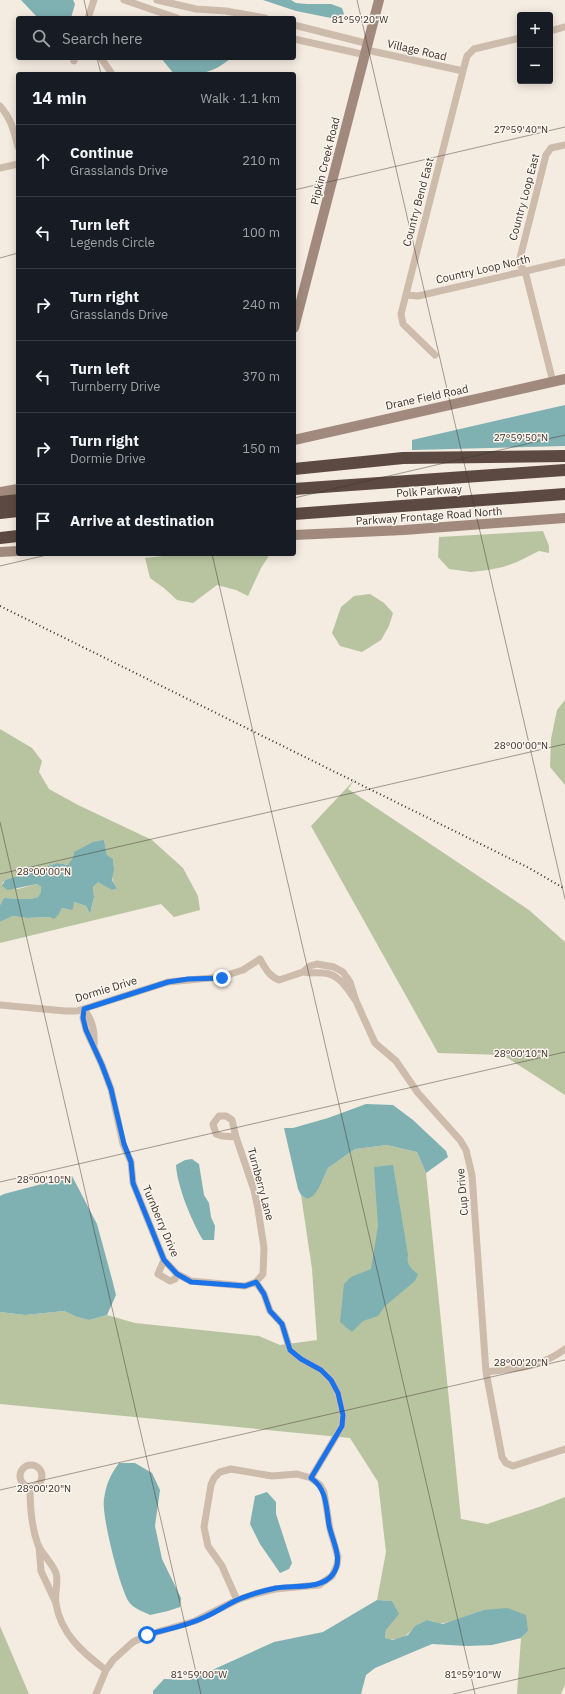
<!DOCTYPE html>
<html lang="en">
<head>
<meta charset="utf-8">
<style>
	:root { --surface:#171b24; --page:#242831; --text:#f1f3f6; --muted:#9ea1a6; --line:#363941 }
	body { margin:0; font-family:"IBM Plex Sans",sans-serif; background:var(--page); color:var(--text) }
	.controls { position:absolute; right:12px; top:12px; display:grid; overflow:hidden; border-radius:4px; box-shadow:0 2px 10px #0003 }
	.controls button { width:36px; height:36px; display:grid; place-items:center; padding:0; border:0; border-bottom:1px solid var(--line); background:var(--surface); color:var(--text); font:20px sans-serif }
	.stop { position:absolute; width:12px; height:12px; margin:-9px; border:3px solid #1a73e8; border-radius:50%; background:#fff }
	.stop.end { background:#1a73e8; border-color:#fff; box-shadow:0 1px 4px #0008 }
	.list { margin:0; padding:0; list-style:none }
	h2 { display:flex; justify-content:space-between; align-items:center; height:52px; margin:0; padding:0 16px; font-size:17px }
	h2 small { font-size:13px; font-weight:400; color:var(--muted) }
	.list li { display:grid; grid-template-columns:26px 1fr auto; gap:12px; align-items:center; box-sizing:border-box; height:72px; padding:0 16px; border-top:1px solid var(--line) }
	.list b { display:block; font-size:15px; white-space:nowrap }
	.list p { margin:0; font-size:13px; white-space:nowrap; color:var(--muted) }
	.list em { font-size:13px; font-style:normal; color:var(--muted) }
	.icon { flex:none; width:22px; height:22px; fill:none; stroke:currentColor; stroke-width:2; stroke-linecap:round; stroke-linejoin:round }
	.map { position:relative; flex:none; width:565px; height:1694px; overflow:hidden }
	.search { position:absolute; background:var(--surface); box-shadow:0 2px 10px #0003; left:16px; top:16px; width:280px; height:44px; display:flex; align-items:center; gap:10px; box-sizing:border-box; padding:0 14px; border-radius:4px; color:var(--muted); font-size:15px }
	.panel { position:absolute; background:var(--surface); box-shadow:0 2px 10px #0003; left:16px; top:72px; width:280px; height:484px; border-radius:4px }
	.map>svg:first-child { display:block }
	.green { fill:#b8c4a0 }
	.water { fill:#7fb0b2 }
	.lines { fill:none; stroke-linecap:round; stroke-linejoin:round }
	.street { stroke:#cdbbac; stroke-width:7 }
	.secondary { stroke:#a18a7d; stroke-width:10 }
	.highway { stroke:#5c4a42; stroke-width:12 }
	.rail { stroke:#3b302b; stroke-width:2; stroke-dasharray:1 3; stroke-linecap:butt }
	.route { stroke:#1a73e8; stroke-width:5 }
	.ticks { fill:none; stroke:#3b302b; stroke-width:1; stroke-opacity:0.45 }
	.labels { text-anchor:middle; stroke-width:3; stroke-linejoin:round; paint-order:stroke }
	.street-label { font-size:11px; fill:#3b302b; stroke:#fbf5ee }
	.ticks-label { font-size:10px; text-anchor:middle; fill:#3b302b; stroke:#fbf5ee; stroke-width:3; stroke-linejoin:round; paint-order:stroke }
</style>
</head>
<body>
<div class="map">
<svg width="565" height="1694" viewBox="0 0 565 1694">
	<rect width="100%" height="100%" fill="#f4ebe1"/>
	<path class="green" d="M543,531L549,546V553L539,551L517,562L503,567L488,570L471,572L449,569L438,557L439,537Z
		M181,554H270L261,568L248,596L236,590L217,585L193,603L177,600L164,588L150,578L145,558Z
		M370,594L384,603L393,613L389,626L381,640L362,652L340,646L332,633L341,607L354,596Z
		M565,700V785L550,767L551,739L557,710Z
		M0,729L32,748L42,761L39,772L49,789L78,805L152,840L183,868L198,896L200,910L174,917L161,904L0,943V922L13,916L27,918L50,917L59,914L62,908L71,910L74,902L86,906L90,914L94,897L93,887L98,881L112,890L117,889C108,875 115,874 113,859L107,855L104,840L73,855V857L68,865L57,863L5,880L2,884L18,889L37,884L41,887V892L38,897C26,901 16,898 4,898L0,905Z
		M356,778L348,789L529,910L565,942V1095L503,1055L438,1053L311,826Z
		M387,1145L417,1152L426,1173L461,1519L487,1524L542,1506L565,1497V1685L561,1694H517L521,1638L528,1631L483,1610C470,1614 457,1621 444,1623C438,1625 432,1619 426,1621C409,1626 408,1645 385,1638L386,1630L398,1614L392,1601L377,1600L386,1552L378,1482L350,1438L0,1404V1312L25,1315L64,1311L77,1317L89,1320L107,1315L135,1323L259,1336L280,1345L317,1340L312,1269L301,1195L307,1199L319,1188L328,1168L338,1161L355,1149Z
		M0,1626L29,1694H0Z"/>
	<path class="water" d="M21,0H73L75,4L71,18H38Z
		M263,0H291L296,3L307,4H331L342,8L344,14L336,19L296,11Z
		M161,58H231C211,75 199,74 174,74Z
		M565,405V446L412,450V440Z
		M104,840L107,855L113,859L114,869L112,880L117,889L112,890L98,882L93,887L94,897L90,914L86,906L74,902L73,909L71,910L62,908L59,914L54,919L50,917L27,918L13,916L0,922V905L4,898C16,898 26,901 38,897L41,892V887L37,884L8,890L2,886L5,880L57,863L68,865L73,857L74,852L93,842Z
		M366,1104L393,1105L413,1120L446,1151L448,1157L426,1173L417,1152L387,1145L355,1149L328,1168L319,1188L313,1196L307,1199L301,1195L298,1189L284,1128H293L328,1118Z
		M192,1159L199,1164L204,1195L209,1203L211,1217L215,1226L214,1240H203C192,1222 177,1186 176,1165L185,1160Z
		M393,1165L408,1255C406,1264 411,1269 418,1274L415,1281L385,1306L378,1316L363,1321L352,1332L340,1322L344,1284L351,1277L371,1269L378,1226L374,1167Z
		M72,1176L97,1224L112,1279L116,1295L107,1315L89,1320L77,1317L64,1311L25,1315L0,1312V1196L4,1194Z
		M119,1463H135L152,1473L160,1490L155,1526L162,1559L181,1598L180,1607L168,1611L150,1615C144,1612 133,1608 129,1602C120,1589 101,1514 104,1499C106,1485 110,1475 119,1463Z
		M267,1492L276,1502V1514L292,1563L289,1569L280,1573L260,1544L250,1524L255,1496Z
		M377,1600L392,1601L399,1614L386,1630L385,1638L393,1640L408,1635L415,1626L427,1620L443,1624L483,1610L507,1608L526,1615L528,1631L521,1638L492,1645L467,1646L432,1644L375,1668L366,1675L361,1694H153V1691L164,1679L190,1680L274,1642L323,1632Z"/>
	<g class="lines">
		<path class="street" d="M124,0L177,18
			M157,0L196,9L226,11L265,18
			M88,18L94,0
			M294,25L369,44
			M550,31L565,27
			M294,39L366,55
			M367,50L463,71
			M101,58L112,74
			M74,61L75,58
			M0,106C11,118 14,131 18,147
			M0,168L18,164
			M406,295L418,296L565,262
			M435,355L403,324L401,314L463,71L467,56L474,49L520,38
			M553,382L525,271L520,265V258L546,155L551,148L565,145
			M356,1001C348,990 339,973 323,973C316,972 310,974 303,972L310,966L317,964L334,967L343,972L350,982L356,1001L375,1043L396,1061L418,1093L460,1140L466,1150L472,1175L486,1372L502,1457L506,1463L513,1466L565,1449
			M0,1005L65,1011H77L168,982L221,977L243,970L260,959C265,968 269,976 279,980L303,972
			M84,1009L83,1018L86,1030L102,1065L111,1089L123,1144L131,1162L133,1183L164,1260L177,1274L191,1281L245,1286L256,1282L263,1274L264,1248L258,1209L254,1190L236,1137
			M84,1009C93,1021 95,1032 94,1047
			M219,1116H226L232,1120L236,1137L222,1136L216,1134L213,1124Z
			M164,1260L158,1274L170,1281L175,1279L177,1274
			M256,1282L264,1294L270,1311L282,1324L290,1350L301,1359L321,1370L331,1380L338,1393L343,1415L342,1426L311,1478
			M486,1372C517,1368 540,1368 565,1349
			M20 1476a11 11 0 1 1 22 0a11 11 0 1 1-22 0Z
			M30,1488C30,1507 31,1526 38,1545C43,1555 52,1563 56,1573C59,1583 54,1594 56,1604C61,1634 83,1653 106,1670
			M39,1546L41,1571L56,1603
			M96,1694L106,1670L113,1660L133,1642L147,1635L195,1621L237,1600L255,1594L275,1589L319,1585L332,1576L337,1565L338,1557L330,1529L324,1492L320,1485L311,1478L297,1474L272,1476L231,1469L220,1472L214,1478L211,1485L204,1527L208,1546L222,1566L237,1600"/>
		<path class="secondary" d="M294,328L379,0
			M294,440L565,379
			M0,492L18,489
			M294,535L404,530L565,518
			M0,552L18,551"/>
		<path class="highway" d="M294,469L403,458L565,456
			M294,489L565,470
			M0,502L18,500
			M0,513L18,511
			M294,514L565,494
			M0,538L18,536"/>
		<path class="rail" d="M0,606L529,868L565,889"/>
	</g>
	<g class="lines">
		<path class="route" d="M147,1635C167,1629 187,1626 205,1617C216,1612 225,1606 235,1601C247,1595 262,1591 276,1588C293,1585 322,1590 333,1574C344,1559 332,1541 329,1525C326,1507 327,1489 311,1478L342,1426L343,1415L338,1393L331,1380L321,1370L301,1359L290,1350L282,1324L270,1311L264,1294L256,1282L245,1286L191,1282L177,1274L164,1260L133,1183L131,1162L124,1144L111,1089L102,1065L86,1030L83,1018L84,1009L168,982L188,979L222,978"/>
	</g>
	<path class="ticks" d="M84,0L88,18M357,0L565,899M97,58L101,74M294,190L565,127M0,258L18,253M294,498L565,435M212,554L475,1694M0,566L51,554M0,822L201,1694M0,874L565,744M0,1182L565,1052M0,1490L565,1360M453,1694L565,1668"/>
	<g class="labels">
		<g class="street-label">
			<text transform="translate(417 50) rotate(13)" y="4">Village Road</text>
			<text transform="translate(325 161) rotate(-76)" y="4">Pipkin Creek Road</text>
			<text transform="translate(524 197) rotate(-75)" y="4">Country Loop East</text>
			<text transform="translate(418 202) rotate(-75)" y="4">Country Bend East</text>
			<text transform="translate(483 269) rotate(-13)" y="4">Country Loop North</text>
			<text transform="translate(427 397) rotate(-12)" y="4">Drane Field Road</text>
			<text transform="translate(429 491) rotate(-4)" y="4">Polk Parkway</text>
			<text transform="translate(429 516) rotate(-4)" y="4">Parkway Frontage Road North</text>
			<text transform="translate(106 989) rotate(-17)" y="4">Dormie Drive</text>
			<text transform="translate(261 1184) rotate(75)" y="4">Turnberry Lane</text>
			<text transform="translate(462 1192) rotate(-95)" y="4">Cup Drive</text>
			<text transform="translate(161 1221) rotate(67)" y="4">Turnberry Drive</text>
		</g>
	</g>
	<g class="ticks-label">
		<text x="360" y="23">81°59'20"W</text>
		<text x="521" y="133">27°59'40"N</text>
		<text x="521" y="441">27°59'50"N</text>
		<text x="521" y="749">28°00'00"N</text>
		<text x="44" y="875">28°00'00"N</text>
		<text x="521" y="1057">28°00'10"N</text>
		<text x="44" y="1183">28°00'10"N</text>
		<text x="521" y="1366">28°00'20"N</text>
		<text x="44" y="1492">28°00'20"N</text>
		<text x="199" y="1678">81°59'00"W</text>
		<text x="473" y="1678">81°59'10"W</text>
	</g>
</svg>
<div class="controls">
<button>+</button>
<button>−</button>
</div>
<div class="stop" style="left:147px;top:1635px"></div>
<div class="stop end" style="left:222px;top:978px"></div>
<div class="search"><svg class="icon" aria-label="search" viewBox="0 0 24 24"><circle cx="10" cy="10" r="6"/><path d="M15 15l6 6"/></svg>Search here</div>
<section class="panel">
<h2>14 min<small>Walk · 1.1 km</small></h2>
<ul class="list">
<li><svg class="icon" aria-label="ahead" viewBox="0 0 24 24"><path d="M12 20V5M6 11l6-6 6 6"/></svg><div><b>Continue</b><p>Grasslands Drive</p></div><em>210 m</em></li>
<li><svg class="icon" aria-label="left" viewBox="0 0 24 24"><path d="M17 20v-9H6M10 6l-5 5 5 5"/></svg><div><b>Turn left</b><p>Legends Circle</p></div><em>100 m</em></li>
<li><svg class="icon" aria-label="right" viewBox="0 0 24 24"><path d="M7 20v-9h11M14 6l5 5-5 5"/></svg><div><b>Turn right</b><p>Grasslands Drive</p></div><em>240 m</em></li>
<li><svg class="icon" aria-label="left" viewBox="0 0 24 24"><path d="M17 20v-9H6M10 6l-5 5 5 5"/></svg><div><b>Turn left</b><p>Turnberry Drive</p></div><em>370 m</em></li>
<li><svg class="icon" aria-label="right" viewBox="0 0 24 24"><path d="M7 20v-9h11M14 6l5 5-5 5"/></svg><div><b>Turn right</b><p>Dormie Drive</p></div><em>150 m</em></li>
<li><svg class="icon" aria-label="arrive" viewBox="0 0 24 24"><path d="M6 21V4h12l-3 4 3 4H6"/></svg><div><b>Arrive at destination</b></div></li>
</ul>
</section>
</div>
</body>
</html>
